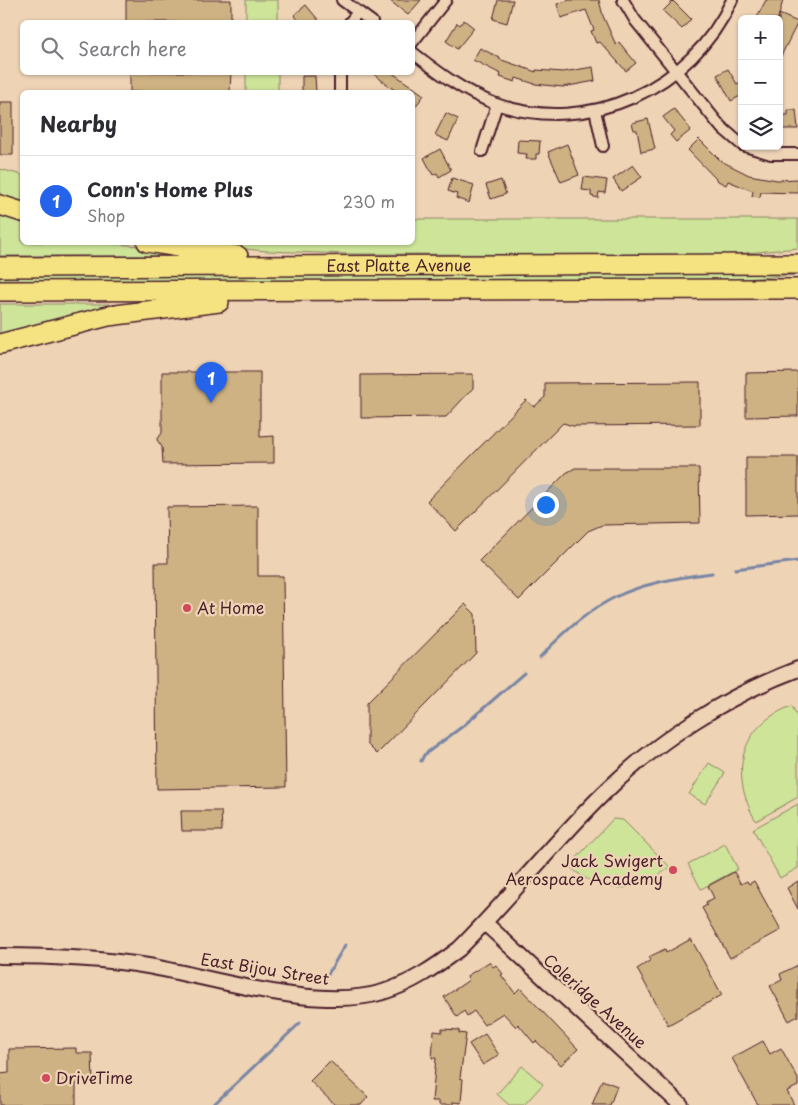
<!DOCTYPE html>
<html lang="en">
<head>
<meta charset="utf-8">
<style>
	:root { --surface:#fff; --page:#f2f2f3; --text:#2b2b33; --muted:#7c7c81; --line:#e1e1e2; --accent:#2563eb }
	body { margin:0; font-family:"Playpen Sans",sans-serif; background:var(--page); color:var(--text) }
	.controls { position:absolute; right:15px; top:15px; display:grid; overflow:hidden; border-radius:8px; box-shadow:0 1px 4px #0004 }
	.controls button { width:45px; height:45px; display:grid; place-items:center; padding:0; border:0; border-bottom:1px solid var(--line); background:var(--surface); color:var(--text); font:25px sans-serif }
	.you { position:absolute; left:545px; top:504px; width:18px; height:18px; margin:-12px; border:4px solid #fff; border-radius:50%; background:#1a73e8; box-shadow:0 0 0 8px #1a73e833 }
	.badge { display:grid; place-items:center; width:32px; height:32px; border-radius:50%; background:var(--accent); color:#fff; font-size:16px; font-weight:700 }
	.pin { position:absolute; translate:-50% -41px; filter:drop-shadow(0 1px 2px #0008) }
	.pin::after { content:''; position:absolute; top:26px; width:18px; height:15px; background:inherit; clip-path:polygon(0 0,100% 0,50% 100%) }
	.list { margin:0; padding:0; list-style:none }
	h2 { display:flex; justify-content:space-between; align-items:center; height:65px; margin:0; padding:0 20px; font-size:21px }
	h2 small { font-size:16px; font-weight:400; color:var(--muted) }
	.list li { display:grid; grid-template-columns:32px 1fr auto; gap:15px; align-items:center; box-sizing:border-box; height:90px; padding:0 20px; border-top:1px solid var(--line) }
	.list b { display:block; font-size:19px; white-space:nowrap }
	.list p { margin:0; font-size:16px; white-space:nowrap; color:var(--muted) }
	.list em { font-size:16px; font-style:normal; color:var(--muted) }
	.icon { flex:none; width:28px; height:28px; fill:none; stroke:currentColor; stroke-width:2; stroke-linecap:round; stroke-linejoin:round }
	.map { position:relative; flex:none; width:798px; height:1105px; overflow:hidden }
	.search { position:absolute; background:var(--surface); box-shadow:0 1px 4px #0004; left:20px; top:20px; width:395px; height:55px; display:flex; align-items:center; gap:12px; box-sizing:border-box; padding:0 18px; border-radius:8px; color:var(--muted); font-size:19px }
	.panel { position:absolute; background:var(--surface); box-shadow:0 1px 4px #0004; left:20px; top:90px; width:395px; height:155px; border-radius:8px }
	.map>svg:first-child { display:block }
	.green { fill:#cde499; stroke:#8c8262 }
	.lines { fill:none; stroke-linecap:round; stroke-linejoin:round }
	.stream { stroke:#7986a4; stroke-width:3 }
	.building { fill:#ceb283; stroke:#4a1f2b }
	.street-casing { stroke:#4a1f2b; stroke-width:14 }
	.secondary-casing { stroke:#4a1f2b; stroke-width:18 }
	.highway-casing { stroke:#4a1f2b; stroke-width:22 }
	.street { stroke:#eed3b5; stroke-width:10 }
	.secondary { stroke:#eed3b5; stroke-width:14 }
	.highway { stroke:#f5e382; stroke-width:19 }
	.poi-dot { fill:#d1495b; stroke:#eed3b5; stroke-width:2 }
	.labels { text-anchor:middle; stroke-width:4.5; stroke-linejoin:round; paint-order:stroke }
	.street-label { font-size:16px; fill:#4a1f2b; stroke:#eed3b5 }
	.poi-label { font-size:16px; fill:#4a1f2b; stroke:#eed3b5; text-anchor:start }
</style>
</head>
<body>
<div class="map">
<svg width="798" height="1105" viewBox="0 0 798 1105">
	<rect width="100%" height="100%" fill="#eed3b5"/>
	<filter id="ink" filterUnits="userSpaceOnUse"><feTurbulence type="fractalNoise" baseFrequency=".02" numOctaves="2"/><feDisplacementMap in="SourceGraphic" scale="10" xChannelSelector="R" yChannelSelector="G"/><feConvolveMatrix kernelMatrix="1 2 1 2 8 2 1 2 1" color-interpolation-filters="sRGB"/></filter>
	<g filter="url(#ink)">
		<path class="green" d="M246,0H278V22H246Z
			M246,73H278V92H246Z
			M0,169L22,175V203L0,196Z
			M0,210L22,218V242C49,243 153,239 169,256H0Z
			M413,219H798V248L726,255L348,254L267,251L180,243L412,242Z
			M798,271V275L661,285L0,289V273Z
			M0,304H109V309L0,338Z
			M792,706L798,718V797L756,821C729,775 739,725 792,706Z
			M709,763L725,773L705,804L689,794Z
			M798,804V868L780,878L753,829Z
			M613,819L623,820L670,867C635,894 603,896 569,866Z
			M725,844L738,869L701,889L688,864Z
			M522,1066L543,1084L524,1105H509L497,1094Z"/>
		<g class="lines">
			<path class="stream" d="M735,569L798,561
				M540,657C599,596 629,584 712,573
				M421,761L424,755L463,726L524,673
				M324,981L345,945
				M213,1105L300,1023"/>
		</g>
		<path class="building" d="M126,0H231V22H126Z
			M389,0H421L408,15Z
			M498,0H513L507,23L493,19Z
			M569,0H599L603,16L616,45L619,42L636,63L626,71L600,42L596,43L591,31L594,30L586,10L561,18L557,4Z
			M766,0H783L778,19H756Z
			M673,1L691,19L682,29L663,11Z
			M306,5L320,22H300L294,15Z
			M779,14L798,22L779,60Z
			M464,20L474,28L457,49L446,41L457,23L460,25Z
			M480,48L500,58L499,59L536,72V70L563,72L593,67L595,81L563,87L535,84L516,78L515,82L500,77L501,74L473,60Z
			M728,69L737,84L742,81V95L731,101L717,75Z
			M130,72H231L230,92H130Z
			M371,72H391L424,95L412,111V92H397Z
			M302,76H315L316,92H302Z
			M0,102H13V155H0Z
			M674,109L691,130L676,142L670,135L674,131L663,117Z
			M788,110H796L798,129H781L782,115H788Z
			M446,113L458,119L448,141L435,135Z
			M648,119L655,149L641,152L637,130H634L632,123Z
			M699,139L721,161L749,175L777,180L798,179V193L761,192L760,197L752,196L753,191L728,181L726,185L718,181L688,150Z
			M518,140L540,141L539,154H536V159H526L527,154L517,153Z
			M567,144L579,175L561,182L548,152Z
			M440,149L451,170L439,177L437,173L433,175L424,158Z
			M633,165L642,177L621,191L613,179Z
			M584,177L607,180L605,193L599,192L598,198L591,196V191L582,190Z
			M452,178L474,185L469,203L456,198L457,194L448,191Z
			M501,180L506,194L491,199L486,185Z
			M162,372H260V437L274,436V463L163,464L162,447L157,440L162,433Z
			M798,372V416L746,417V373Z
			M473,374V388L446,417L361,418V375Z
			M700,382V425L573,426L563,423L456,531L427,501L526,400L534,407L545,397V383Z
			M746,457H798V514L746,515Z
			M575,468H699L700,523L602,525L588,531L519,600L479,561L566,473Z
			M258,506V576H283L286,787L157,789L155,563H168L167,507Z
			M465,604L475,614L476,653L377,754L367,744V703Z
			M181,811H221L222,831H182Z
			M734,872L741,884L747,881L749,884L754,881L781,930L730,958L702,908L707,905L706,902L714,898L708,886Z
			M798,881V909L787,888Z
			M691,939L722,995L668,1025L637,969L651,960L649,957L665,949L666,953Z
			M489,962L493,967L496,965L503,974L501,975L515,993L520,988L578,1049L561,1065L536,1041L534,1043L518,1024L516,1027L503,1013L484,1025L474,1011L467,1016L464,1011L457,1017L444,997L469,980L467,976Z
			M798,965V1016L789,1021L770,986L782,980L780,974Z
			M442,1029L459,1030V1033L466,1034L460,1078L463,1079L461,1103L453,1102V1105H439V1101H432L436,1058H432L434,1031L442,1032Z
			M485,1034L499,1055L483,1065L469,1044Z
			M763,1041L770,1054L781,1048L798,1079V1086L787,1091L794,1105H758L732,1058Z
			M76,1048V1053H92L93,1083L76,1084V1105H0V1074L9,1073V1049Z
			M330,1061L368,1097L361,1105H335L310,1081Z
			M602,1080L617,1086L610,1105H592Z"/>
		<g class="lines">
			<g class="street-casing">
				<path id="street" d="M342,0L372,22
					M623,0L635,20L720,126L742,145
					M350,22L358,12
					M412,43L446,0
					M412,52C439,73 464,92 496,104C589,136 692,88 732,0
					M340,92V72
					M595,110L603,146
					M745,146L771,154H798
					M482,151L497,104"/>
			</g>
			<g class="secondary-casing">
				<path id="secondary" d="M485,923L681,1105
					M0,956C49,956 99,958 148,966C215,978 318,1012 383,992C412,983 435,967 459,949C509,899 553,843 604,793C658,740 726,696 798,669"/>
			</g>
			<g class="highway-casing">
				<g id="highway">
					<path d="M0,205L22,212"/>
					<path d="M147,242L238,256"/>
					<path id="s1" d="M0,267L798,264"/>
					<path d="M0,291L798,289"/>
					<path d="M0,344L108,316L219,302"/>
				</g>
			</g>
			<use href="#street" class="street"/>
			<use href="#secondary" class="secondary"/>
			<use href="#highway" class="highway"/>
		</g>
	</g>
	<g class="poi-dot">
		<circle cx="187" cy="608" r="5"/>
		<circle cx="673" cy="870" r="5"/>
		<circle cx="46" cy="1078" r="5"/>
	</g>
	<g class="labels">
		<g class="street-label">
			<text dy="6" stroke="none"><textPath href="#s1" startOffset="399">East Platte Avenue</textPath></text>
			<text transform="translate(265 969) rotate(9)" y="6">East Bijou Street</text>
			<text transform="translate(595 1001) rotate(42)" y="6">Coleridge Avenue</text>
		</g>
		<g class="poi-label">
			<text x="197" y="614">At Home</text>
			<text x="663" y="867" text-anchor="end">Jack Swigert<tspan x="663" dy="18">Aerospace Academy</tspan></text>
			<text x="56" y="1084">DriveTime</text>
		</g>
	</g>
</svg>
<div class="controls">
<button>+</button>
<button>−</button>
<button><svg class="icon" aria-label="layers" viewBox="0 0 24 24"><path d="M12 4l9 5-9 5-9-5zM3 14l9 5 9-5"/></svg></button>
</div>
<div class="you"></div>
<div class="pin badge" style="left:211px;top:403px">1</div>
<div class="search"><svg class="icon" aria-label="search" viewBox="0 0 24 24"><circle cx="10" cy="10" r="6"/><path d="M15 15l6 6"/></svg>Search here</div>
<section class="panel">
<h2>Nearby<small></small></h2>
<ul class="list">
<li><span class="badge">1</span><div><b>Conn's Home Plus</b><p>Shop</p></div><em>230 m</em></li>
</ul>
</section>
</div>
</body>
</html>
